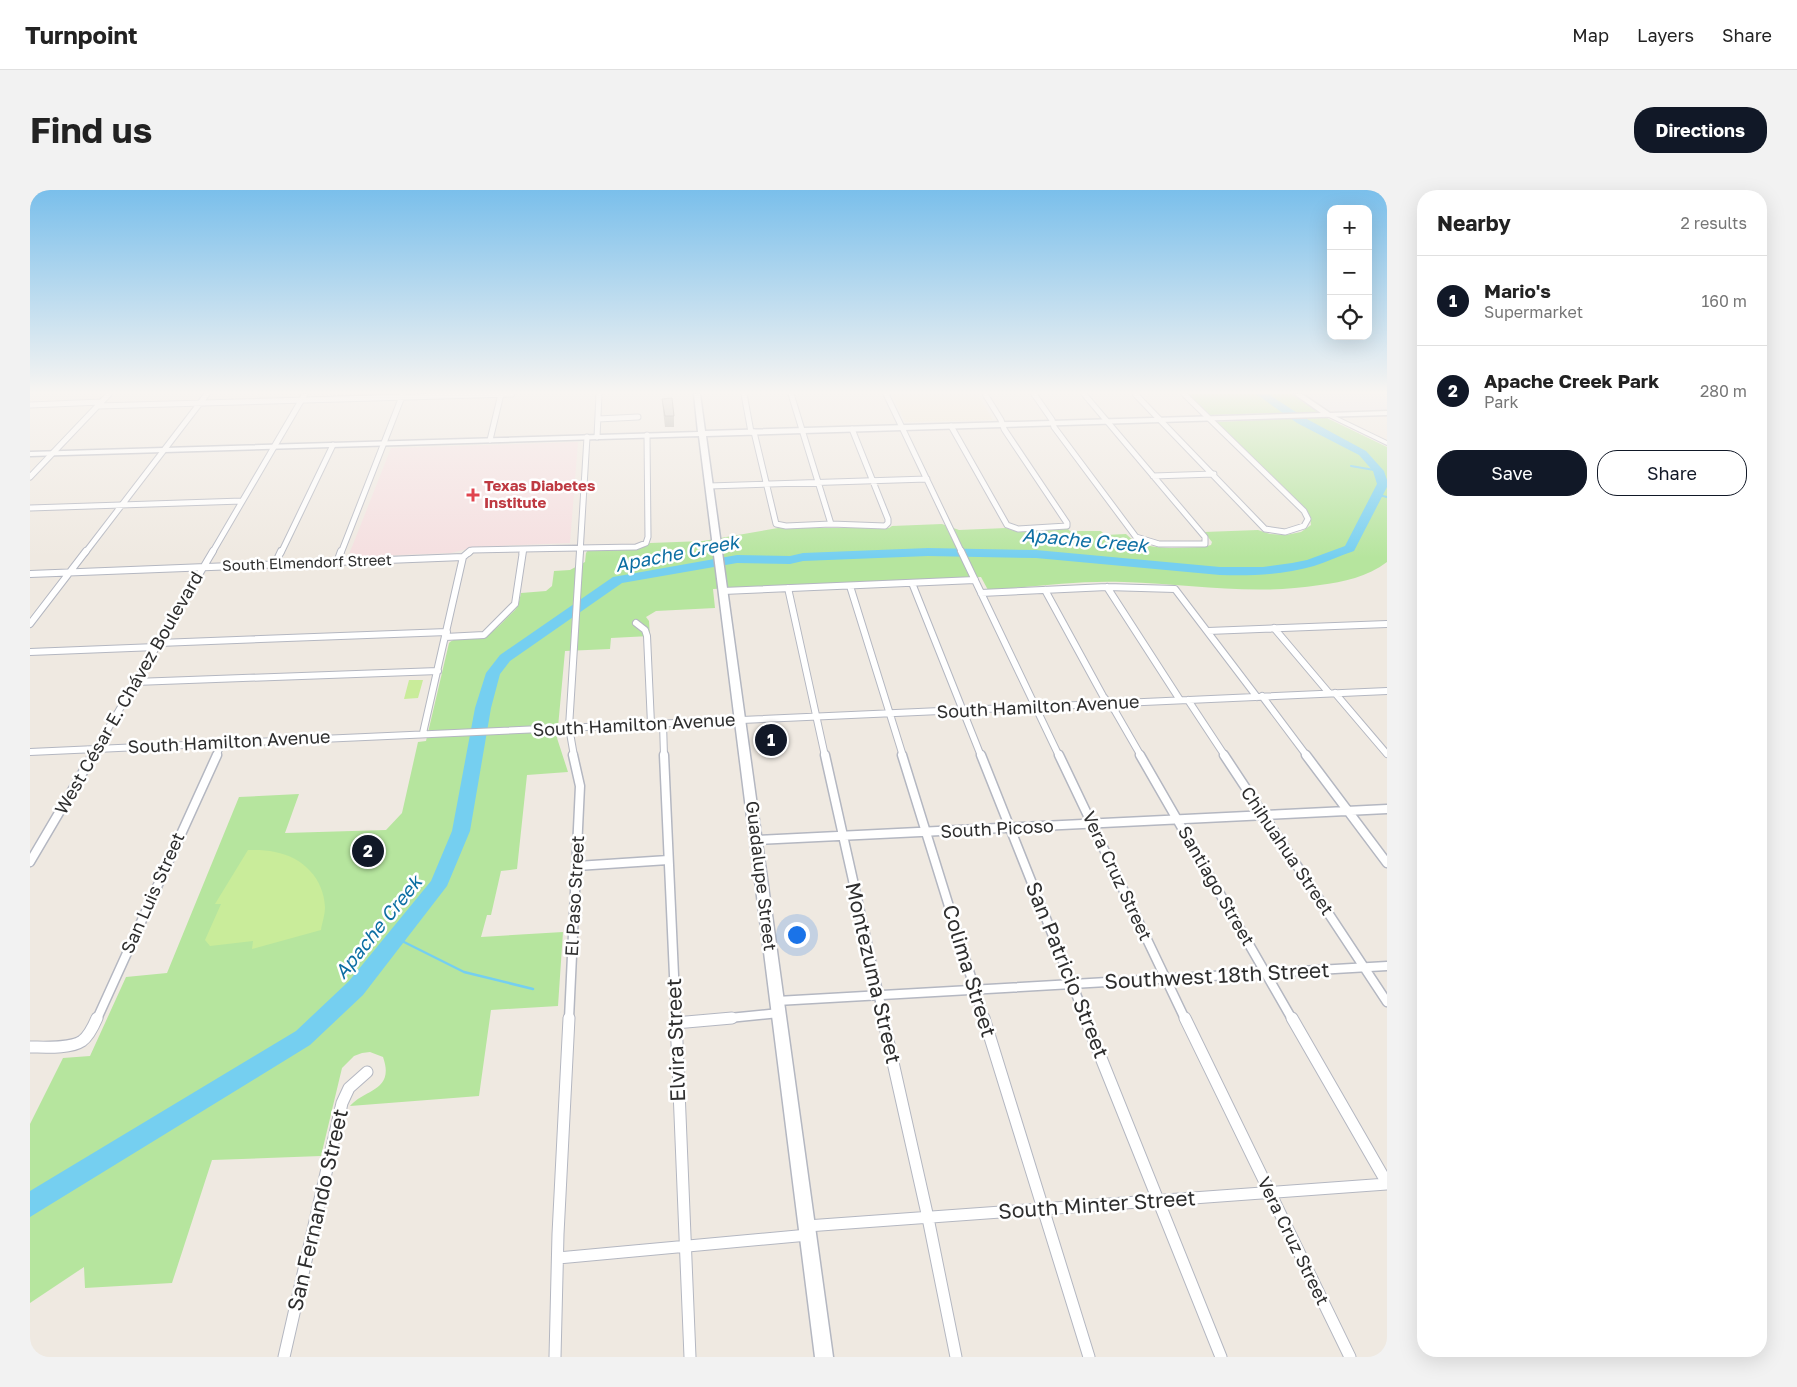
<!DOCTYPE html>
<html lang="en">
<head>
<meta charset="utf-8">
<style>
	:root { --surface:#fff; --page:#f2f2f2; --text:#222; --muted:#767676; --line:#e0e0e0; --accent:#111827 }
	body { margin:0; font-family:"Golos Text",sans-serif; background:var(--page); color:var(--text) }
	.controls { position:absolute; right:15px; top:15px; display:grid; overflow:hidden; border-radius:10px; box-shadow:0 5px 20px #0002 }
	.controls button { width:45px; height:45px; display:grid; place-items:center; padding:0; border:0; border-bottom:1px solid var(--line); background:var(--surface); color:var(--text); font:25px sans-serif }
	.you { position:absolute; left:766px; top:744px; width:18px; height:18px; margin:-12px; border:4px solid #fff; border-radius:50%; background:#1a73e8; box-shadow:0 0 0 8px #1a73e833 }
	.badge { display:grid; place-items:center; width:32px; height:32px; border-radius:50%; background:var(--accent); color:#fff; font-size:16px; font-weight:700 }
	.pin { position:absolute; translate:-50% -50%; border:2px solid #fff; box-shadow:0 1px 5px #0006 }
	.list { margin:0; padding:0; list-style:none }
	h2 { display:flex; justify-content:space-between; align-items:center; height:65px; margin:0; padding:0 20px; font-size:21px }
	h2 small { font-size:16px; font-weight:400; color:var(--muted) }
	.list li { display:grid; grid-template-columns:32px 1fr auto; gap:15px; align-items:center; box-sizing:border-box; height:90px; padding:0 20px; border-top:1px solid var(--line) }
	.list b { display:block; font-size:19px; white-space:nowrap }
	.list p { margin:0; font-size:16px; white-space:nowrap; color:var(--muted) }
	.list em { font-size:16px; font-style:normal; color:var(--muted) }
	.actions { display:flex; gap:10px; padding:15px 20px }
	.actions a { flex:1; padding:11px 0; border:1px solid var(--accent); border-radius:20px; text-align:center; font-size:18px; color:var(--accent) }
	.actions .main { background:var(--accent); color:#fff }
	.icon { flex:none; width:28px; height:28px; fill:none; stroke:currentColor; stroke-width:2; stroke-linecap:round; stroke-linejoin:round }
	.map { position:relative; flex:none; width:1357px; height:1167px; overflow:hidden; border-radius:20px }
	header { display:flex; align-items:center; gap:30px; box-sizing:border-box; height:70px; padding:0 25px; background:var(--surface); border-bottom:1px solid var(--line) }
	header strong { font-size:24px }
	nav { display:flex; gap:28px; margin-inline-start:auto; font-size:18px }
	.intro { display:flex; align-items:center; justify-content:space-between; box-sizing:border-box; height:120px; padding:0 30px }
	h1 { margin:0; font-size:35px }
	.button { padding:12px 22px; border-radius:20px; background:var(--accent); color:#fff; font-size:18px; font-weight:700 }
	main { display:flex; gap:30px; padding:0 30px }
	aside { flex:1; background:var(--surface); border-radius:20px; box-shadow:0 5px 20px #0002 }
	.map>svg:first-child { display:block }
	.industrial { fill:#e3e1e8 }
	.education { fill:#f0e6d1 }
	.medical { fill:#f5dfe0 }
	.green { fill:#b6e59e }
	.pitch { fill:#c9ec9a }
	.lines { fill:none; stroke-linecap:round; stroke-linejoin:round }
	.stream-far1 { stroke:#75cff0; stroke-width:2 }
	.stream { stroke:#75cff0; stroke-width:2.5 }
	.river { fill:#75cff0; fill-rule:evenodd }
	.minor-far3-casing { stroke:#b4b7c1; stroke-width:7 }
	.minor-far2-casing { stroke:#b4b7c1; stroke-width:8 }
	.minor-far1-casing { stroke:#b4b7c1; stroke-width:11 }
	.minor-casing { stroke:#b4b7c1; stroke-width:13 }
	.tertiary-casing { stroke:#b4b7c1; stroke-width:2 }
	.secondary-casing { stroke:#b4b7c1; stroke-width:3 }
	.minor-far3 { stroke:#fff; stroke-width:5 }
	.minor-far2 { stroke:#fff; stroke-width:6 }
	.minor-far1 { stroke:#fff; stroke-width:8 }
	.minor { stroke:#fff; stroke-width:11 }
	.tertiary { fill:#fff; fill-rule:evenodd }
	.secondary { fill:#fff; fill-rule:evenodd }
	.wall { fill:#afaba4 }
	.building { fill:#cbc7bf; stroke:#8e8b86 }
	.health-dot { fill:#e0444e; stroke:#fff; stroke-width:2 }
	.labels { text-anchor:middle; stroke-width:5; stroke-linejoin:round; paint-order:stroke }
	.far-health-label { font-size:15px; font-weight:bold; fill:#be3a42; stroke:#fff; text-anchor:start }
	.far-street-label { font-size:15px; fill:#2e2e2e; stroke:#fff }
	.street-label { font-size:18px; fill:#2e2e2e; stroke:#fff }
	.water-label { font-size:19px; font-style:italic; fill:#0d6fa3; stroke:#fff }
	.near-street-label { font-size:21px; fill:#2e2e2e; stroke:#fff }
</style>
</head>
<body>
<header>
<strong>Turnpoint</strong>
<nav><a>Map</a><a>Layers</a><a>Share</a></nav>
</header>
<div class="intro"><h1>Find us</h1><a class="button">Directions</a></div>
<main>
<div class="map">
<svg width="1357" height="1167" viewBox="0 0 1357 1167">
	<rect width="100%" height="100%" fill="#efe9e1"/>
	<path class="industrial" d="M1273,204H1357V220L1306,221L1298,220Z"/>
	<path class="education" d="M862,204H947L963,230L875,232Z"/>
	<path class="medical" d="M548,252L540,353L445,357L421,363L318,367L361,258Z"/>
	<path class="green" d="M1157,204H1261L1299,229L1357,257V372C1337,387 1314,392 1290,395C1222,406 1161,394 1094,392C1049,390 1002,397 958,400L951,387L683,399L685,418L626,421L616,427L619,431L620,446L581,448L580,459L535,461L527,548L538,582L497,585L487,679L471,681L461,725H457L451,747L533,742L528,816L461,820L449,906L320,916C335,899 365,901 353,867L340,862L332,863L324,866L312,878L291,966L182,970L142,1093L55,1098L54,1077L0,1113V934L33,868L60,866L96,787L137,783L209,607L269,604L255,643L356,640L372,623L388,552L396,551L419,453C427,445 444,452 454,447C465,442 476,428 485,420L488,416L491,403L516,401L522,396L524,381L540,380L555,372L556,363L558,360L609,359L620,353L673,351L748,338H859L862,336L912,334L929,340L976,338L985,341L1038,339L1040,341H1071L1075,345L1096,344C1114,363 1149,357 1173,357L1181,355L1182,352L1174,342L1228,340L1240,344L1256,345L1271,342L1281,335L1280,328L1272,316L1187,232L1251,229L1243,223L1179,225Z"/>
	<path class="pitch" d="M379,490H393L388,508L374,509Z
		M218,660C227,660 237,660 245,662C273,667 294,689 295,717C295,725 292,733 291,740L222,759L223,751L180,756L175,750L191,714H185Z"/>
	<g class="lines">
		<path class="stream-far1" d="M1321,276L1350,281
			M1349,305L1357,307"/>
		<path class="stream" d="M366,748L434,782L503,799"/>
		<path class="river" d="M1226,204H1238L1275,228L1336,261L1354,281L1357,290V297L1324,361C1311,365 1297,372 1284,376C1253,385 1221,386 1190,385L1006,368L898,366L773,371L760,374L707,373L592,393L480,471L470,484L461,518L440,641L417,696L333,805L280,855L0,1027V1001L266,841L319,791L401,691L422,641L445,518L456,483L470,465L583,387L707,365L760,366L773,363L898,358L1006,360L1190,377H1233L1262,373L1277,370L1315,356L1347,294L1343,281L1329,265L1267,233Z"/>
		<g class="minor-far3-casing">
			<path id="minor-far3" d="M714,204L721,242
				M761,204L801,334
				M856,204L932,363
				M1004,204L1022,230L1024,237L1106,347L1129,354H1175V347L1054,204
				M1105,204L1235,339L1255,342L1274,336L1278,329L1274,321L1154,204
				M0,215L71,212
				M68,216L482,204
				M568,229L608,227
				M921,236L977,335L988,339L1037,336V333L974,239L971,230L955,204
				M724,242L746,334L756,336L801,334L855,336L858,333V329L822,239
				M567,247L569,204
				M460,250L471,204
				M1123,286L1184,284
				M0,287L79,204
				M679,296L897,289
				M0,318L212,311
				M55,363L177,204
				M182,363L244,257
				M251,363L303,255
				M311,363L373,204
				M439,363L442,360L606,357L616,353L618,347L617,245
				M492,363L493,359
				M550,363L557,247"/>
		</g>
		<g class="minor-far2-casing">
			<path id="minor-far2" d="M931,361L1029,566
				M307,372L311,361
				M245,374L251,361
				M0,384L433,367L440,361
				M882,393L951,566
				M820,396L873,566
				M1077,397L1150,510
				M758,398L795,566
				M1015,400L1073,506L1085,521L1111,566
				M693,401L945,390
				M951,403L1077,397L1145,399L1227,507
				M606,433L615,440L617,446L621,534
				M0,434L56,361
				M1244,438L1299,503
				M1178,441L1357,434
				M415,447L454,445L485,414L493,361
				M129,453L417,442
				M0,462L126,457
				M105,492L408,481
				M1305,503L1357,564
				M1232,506L1277,566
				M1158,510L1195,566
				M633,533L634,566
				M393,543L433,367
				M0,562L1357,501
				M62,566L183,361
				M186,566L192,553
				M544,566L539,537L550,361"/>
		</g>
		<g class="minor-far1-casing">
			<path id="minor-far1" d="M634,565L646,829
				M795,565L854,829
				M872,565L954,829
				M951,565L1056,829
				M1029,565L1155,829
				M1110,565L1262,829
				M1194,565L1357,812
				M1276,565L1357,673
				M726,650L1357,619
				M0,672L63,565
				M547,676L638,670
				M747,811L1357,776
				M67,829L187,565
				M539,829L550,596L543,565
				M689,829L749,823"/>
		</g>
		<g class="minor-casing">
			<path id="minor" d="M646,828L660,1167
				M853,828L898,1028L926,1167
				M954,828L1059,1167
				M1055,828L1191,1167
				M1155,828L1320,1167
				M1262,828L1357,993
				M645,833L702,828
				M0,857C14,857 40,859 52,851C59,846 64,835 67,828
				M777,1036L1357,994
				M528,1068L778,1045
				M254,1167L312,913L319,898L337,882
				M525,1167L528,1044L539,828"/>
		</g>
		<g class="tertiary-casing">
			<path id="tertiary" d="M272,204H278L247,257L242,258L241,257Z
				M1297,224H1301L1357,251V255L1297,226Z"/>
		</g>
		<g class="secondary-casing">
			<path id="secondary" d="M664,204H670L675,241L1291,223L1264,204H1272L1300,223L1357,221V225L676,246L803,1167H785L669,246L0,266V262L668,242Z"/>
		</g>
		<use href="#minor-far3" class="minor-far3"/>
		<use href="#minor-far2" class="minor-far2"/>
		<use href="#minor-far1" class="minor-far1"/>
		<use href="#minor" class="minor"/>
		<use href="#tertiary" class="tertiary"/>
		<use href="#secondary" class="secondary"/>
	</g>
	<path class="wall" d="M632,209L644,226V237H635L633,220Z"/>
	<path class="building" d="M642,208L644,226H635L632,209Z"/>
	<linearGradient id="sky" x2="0" y2="1"><stop stop-color="#7abfeb"/><stop offset="0.55" stop-color="#f8f5f2"/><stop offset="1" stop-color="#f8f5f2" stop-opacity="0"/></linearGradient>
	<rect width="1357" height="368" fill="url(#sky)"/>
	<path class="health-dot" d="M440.5 297.5h5v5h5v5h-5v5h-5v-5h-5v-5h5z"/>
	<g class="labels">
		<g class="far-health-label">
			<text x="454" y="301">Texas Diabetes<tspan x="454" dy="17">Institute</tspan></text>
		</g>
		<g class="far-street-label">
			<text transform="translate(277 373) rotate(-2)" y="5">South Elmendorf Street</text>
		</g>
		<g class="street-label">
			<text transform="translate(99 503) rotate(-60)" y="6">West César E. Chávez Boulevard</text>
			<text transform="translate(1008 517) rotate(-3)" y="6">South Hamilton Avenue</text>
			<text transform="translate(604 535) rotate(-3)" y="6">South Hamilton Avenue</text>
			<text transform="translate(199 552) rotate(-3)" y="6">South Hamilton Avenue</text>
			<text transform="translate(967 639) rotate(-3)" y="6">South Picoso</text>
			<text transform="translate(1257 661) rotate(56)" y="6">Chihuahua Street</text>
			<text transform="translate(731 686) rotate(83)" y="6">Guadalupe Street</text>
			<text transform="translate(1087 686) rotate(65)" y="6">Vera Cruz Street</text>
			<text transform="translate(1186 696) rotate(60)" y="6">Santiago Street</text>
			<text transform="translate(123 703) rotate(-66)" y="6">San Luis Street</text>
			<text transform="translate(545 706) rotate(-87)" y="6">El Paso Street</text>
			<text transform="translate(1263 1051) rotate(64)" y="6">Vera Cruz Street</text>
		</g>
		<g class="water-label">
			<text transform="translate(1055 350) rotate(5)" y="7">Apache Creek</text>
			<text transform="translate(647 363) rotate(-11)" y="7">Apache Creek</text>
			<text transform="translate(348 737) rotate(-51)" y="7">Apache Creek</text>
		</g>
		<g class="near-street-label">
			<text transform="translate(1037 780) rotate(68)" y="7">San Patricio Street</text>
			<text transform="translate(939 781) rotate(73)" y="7">Colima Street</text>
			<text transform="translate(843 783) rotate(77)" y="7">Montezuma Street</text>
			<text transform="translate(1187 786) rotate(-3)" y="7">Southwest 18th Street</text>
			<text transform="translate(646 850) rotate(-92)" y="7">Elvira Street</text>
			<text transform="translate(1067 1015) rotate(-4)" y="7">South Minter Street</text>
			<text transform="translate(288 1020) rotate(-77)" y="7">San Fernando Street</text>
		</g>
	</g>
</svg>
<div class="controls">
<button>+</button>
<button>−</button>
<button><svg class="icon" aria-label="locate" viewBox="0 0 24 24"><circle cx="12" cy="12" r="6"/><path d="M12 2v4M12 18v4M2 12h4M18 12h4"/></svg></button>
</div>
<div class="you"></div>
<div class="pin badge" style="left:741px;top:550px">1</div>
<div class="pin badge" style="left:338px;top:661px">2</div>
</div>
<aside>
<h2>Nearby<small>2 results</small></h2>
<ul class="list">
<li><span class="badge">1</span><div><b>Mario's</b><p>Supermarket</p></div><em>160 m</em></li>
<li><span class="badge">2</span><div><b>Apache Creek Park</b><p>Park</p></div><em>280 m</em></li>
</ul>
<div class="actions"><a class="main">Save</a><a>Share</a></div>
</aside>
</main>
</body>
</html>
